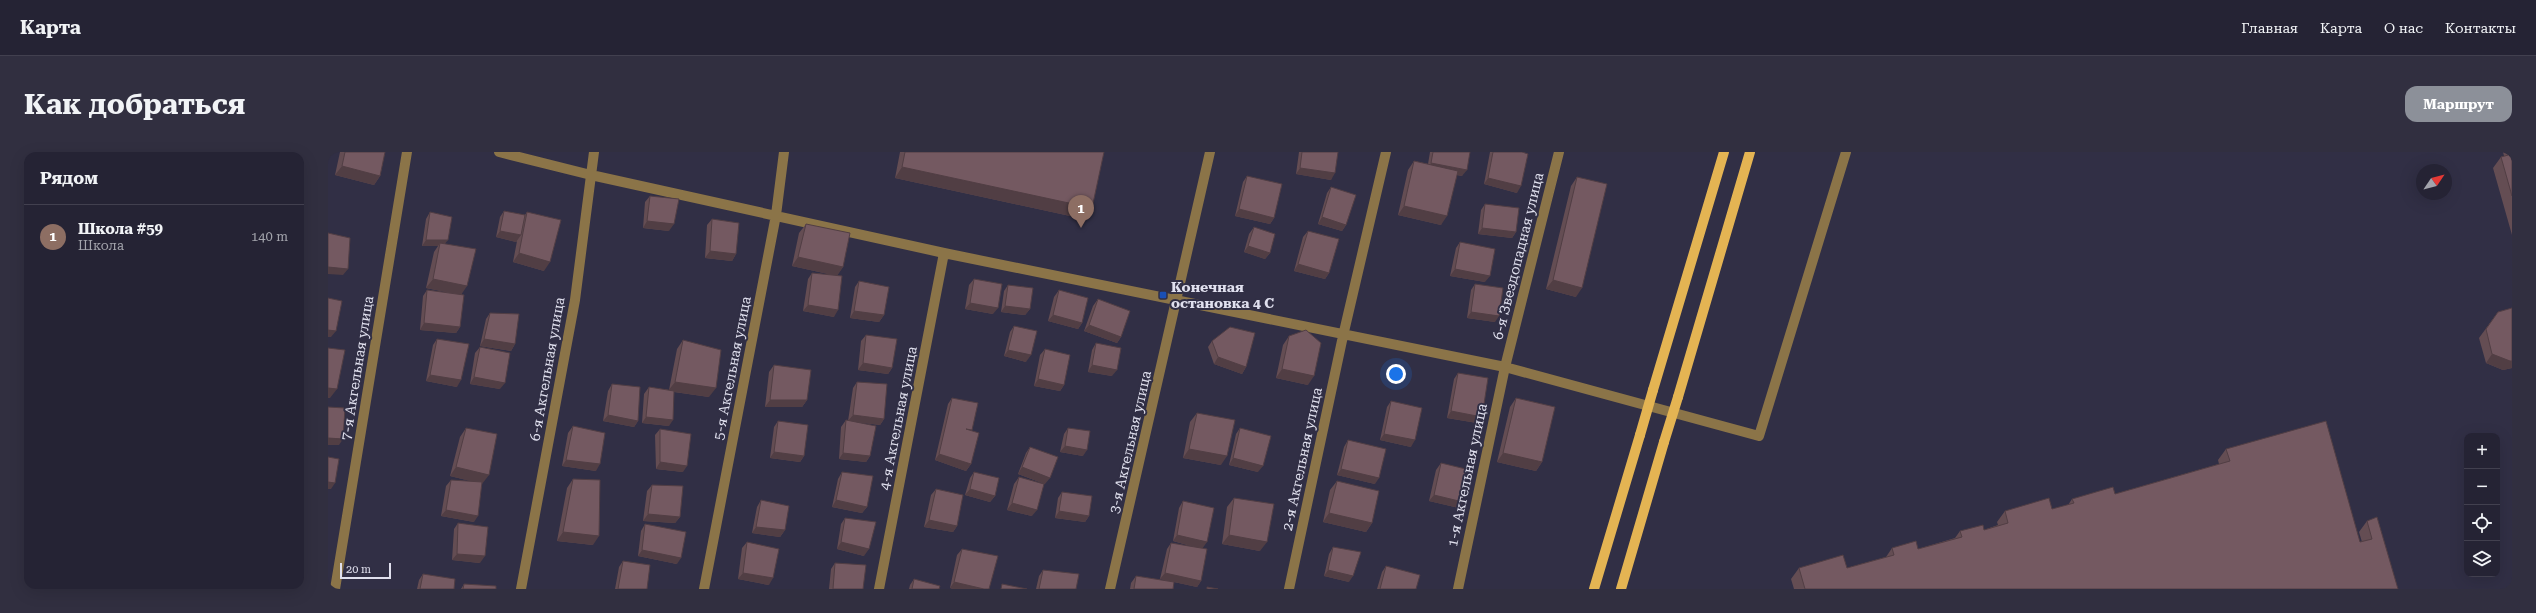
<!DOCTYPE html>
<html lang="ru">
<head>
<meta charset="utf-8">
<style>
	:root { --surface:#252334; --page:#312f40; --text:#f1f3f6; --muted:#a3a4ac; --line:#42404f; --accent:#8c9099 }
	body { margin:0; font-family:"Roboto Serif",serif; background:var(--page); color:var(--text) }
	.controls { position:absolute; right:12px; bottom:12px; display:grid; overflow:hidden; border-radius:8px; box-shadow:0 4px 16px #0002 }
	.controls button { width:36px; height:36px; display:grid; place-items:center; padding:0; border:0; border-bottom:1px solid var(--line); background:var(--surface); color:var(--text); font:20px sans-serif }
	.compass { position:absolute; left:2088px; top:12px; width:36px; height:36px; border-radius:50%; background:var(--surface); box-shadow:0 4px 16px #0002; rotate:55deg }
	.scale { position:absolute; left:12px; bottom:10px; width:51px; box-sizing:border-box; padding-left:4px; border:2px solid #e0e0ee; border-top:0; font-size:11px; line-height:14px; white-space:nowrap; color:#e0e0ee; -webkit-text-stroke:3px #312f45; paint-order:stroke }
	.you { position:absolute; left:1068px; top:222px; width:14px; height:14px; margin:-10px; border:3px solid #fff; border-radius:50%; background:#1a73e8; box-shadow:0 0 0 6px #1a73e833 }
	.badge { display:grid; place-items:center; width:26px; height:26px; border-radius:50%; background:var(--accent); color:#fff; font-size:13px; font-weight:700 }
	.pin { position:absolute; translate:-50% -33px; filter:drop-shadow(0 1px 2px #0008) }
	.pin::after { content:''; position:absolute; top:21px; width:14px; height:12px; background:inherit; clip-path:polygon(0 0,100% 0,50% 100%) }
	.list { margin:0; padding:0; list-style:none }
	h2 { display:flex; justify-content:space-between; align-items:center; height:52px; margin:0; padding:0 16px; font-size:17px }
	h2 small { font-size:13px; font-weight:400; color:var(--muted) }
	.list li { display:grid; grid-template-columns:26px 1fr auto; gap:12px; align-items:center; box-sizing:border-box; height:64px; padding:0 16px; border-top:1px solid var(--line) }
	.list b { display:block; font-size:15px; white-space:nowrap }
	.list p { margin:0; font-size:13px; white-space:nowrap; color:var(--muted) }
	.list em { font-size:13px; font-style:normal; color:var(--muted) }
	.icon { flex:none; width:22px; height:22px; fill:none; stroke:currentColor; stroke-width:2; stroke-linecap:round; stroke-linejoin:round }
	.map { position:relative; flex:none; width:2184px; height:437px; overflow:hidden; border-radius:12px }
	header { display:flex; align-items:center; gap:24px; box-sizing:border-box; height:56px; padding:0 20px; background:var(--surface); border-bottom:1px solid var(--line) }
	header strong { font-size:19px }
	nav { display:flex; gap:22px; margin-inline-start:auto; font-size:14px }
	.intro { display:flex; align-items:center; justify-content:space-between; box-sizing:border-box; height:96px; padding:0 24px }
	h1 { margin:0; font-size:28px }
	.button { padding:10px 18px; border-radius:12px; background:var(--accent); color:#fff; font-size:14px; font-weight:700 }
	main { display:flex; gap:24px; padding:0 24px }
	aside { flex:1; background:var(--surface); border-radius:12px; box-shadow:0 4px 16px #0002 }
	.map>svg:first-child { display:block }
	.lines { fill:none; stroke-linecap:round; stroke-linejoin:round }
	.minor { stroke:#8b7448; stroke-width:10 }
	.major { stroke:#e4b453; stroke-width:10 }
	.major-bridge { stroke:#e4b453; stroke-width:10 }
	.wall { fill:#644d53 }
	.shaded-wall { fill:#513e44 }
	.building { fill:#745961; stroke:#513e44 }
	.transit-dot { fill:#1a4fb4; stroke:#312f45; stroke-width:1.5 }
	.labels { text-anchor:middle; stroke-width:4; stroke-linejoin:round; paint-order:stroke }
	.street-label { font-size:14px; fill:#e0e0ee; stroke:#312f45 }
	.poi-label { font-size:14px; font-weight:bold; fill:#e0e0ee; stroke:#312f45; text-anchor:start }
</style>
</head>
<body>
<header>
<strong>Карта</strong>
<nav><a>Главная</a><a>Карта</a><a>О нас</a><a>Контакты</a></nav>
</header>
<div class="intro"><h1>Как добраться</h1><a class="button">Маршрут</a></div>
<main>
<aside>
<h2>Рядом<small></small></h2>
<ul class="list">
<li><span class="badge" style="background:#8d6e63">1</span><div><b>Школа #59</b><p>Школа</p></div><em>140 m</em></li>
</ul>
</aside>
<div class="map">
<svg width="2184" height="437" viewBox="0 0 2184 437">
	<rect width="100%" height="100%" fill="#312f45"/>
	<g class="lines">
		<path class="minor" d="M171,0L263,23L616,101L1177,215L1431,284L1518,0
			M7,437L79,0
			M193,437L247,148L266,0
			M376,437L448,63L456,0
			M551,437L616,101
			M782,437L882,0
			M961,437L1015,184L1058,0
			M1130,437L1177,215L1231,0"/>
		<path class="major" d="M1325,238L1396,0
			M1350,245L1422,0
			M1266,437L1312,283
			M1293,437L1336,290"/>
		<path class="major-bridge" d="M1312,283L1325,238
			M1336,290L1350,245"/>
	</g>
	<path class="wall" d="M12,0H57L52,24L46,33L7,23Z
		M572,0H776L756,67L567,26Z
		M971,0H1010L1003,28L968,22Z
		M1102,0H1142L1134,24L1129,23L1113,73L1070,63L1080,18L1086,9L1100,12Z
		M1162,0H1194L1189,41L1156,32Z
		M2175,0H2184V83L2165,16L2173,5L2176,4Z
		M919,24L946,66L942,72L907,64L915,30Z
		M1249,25L1248,145L1218,137L1243,34Z
		M1003,35L1018,73L1014,79L990,72L999,41Z
		M322,44L341,79L315,76L317,50Z
		M1157,52L1188,80L1184,86L1150,82L1153,58Z
		M176,59L197,63L199,60L216,119L185,110L189,89L188,90L168,85L172,65Z
		M102,60L117,92L134,143L132,175L128,181L92,178L95,144L99,138L123,141L98,136L106,100L110,94H94L98,67Z
		M384,67L408,102L404,109L377,106L379,73Z
		M478,72L515,115L509,123L506,165L475,159L480,127L484,121L505,123L464,114L471,81Z
		M926,75L942,101L937,107L916,100L921,82Z
		M980,79L1001,121L997,127L966,119L975,85Z
		M1132,90L1157,130L1122,124L1128,96Z
		M646,127L665,162L637,157L641,133Z
		M531,129L556,163L551,170L522,166L527,135Z
		M1147,132L1167,170L1139,166L1143,138Z
		M680,133L702,157L697,163L673,160L676,139Z
		M731,138L754,171L750,177L720,169L726,145Z
		M770,147L793,185L789,191L756,179L765,154Z
		M2184,156V216L2175,218L2158,211L2151,186L2170,160Z
		M162,161L187,192L183,199L152,194L158,167Z
		M686,174L698,210L676,204L682,180Z
		M538,183L564,216L560,222L530,218L533,189Z
		M961,184L980,233L948,226L955,193Z
		M109,187L129,235L98,229L105,193Z
		M355,188L381,245L346,240L341,274L314,271L316,242L321,235L341,238L349,197Z
		M884,189L918,215L914,222L886,212L880,195Z
		M768,191L784,224L760,220L764,198Z
		M152,195L172,237L142,232L147,201Z
		M717,197L736,233L732,239L706,234L712,203Z
		M446,213L479,248L474,255H437L441,220Z
		M1130,221L1149,271L1119,266L1126,227Z
		M529,230L556,267L552,273L520,269L525,236Z
		M284,232L310,269L306,275L275,269L280,239Z
		M624,246L644,279L643,312L638,319L607,308L620,252Z
		M1188,246L1214,310L1208,319L1169,310L1182,255Z
		M1063,249L1083,295L1052,288L1059,255Z
		M869,261L893,313L855,306L862,270Z
		M518,268L542,304L538,310L511,307L513,275Z
		M450,269L476,304L472,310L442,306L446,275Z
		M245,274L268,319L234,314L240,281Z
		M138,276L154,332L146,370L113,364L118,334L123,328L147,330L122,324L132,285Z
		M740,276L755,304L732,300L736,282Z
		M912,276L930,320L901,313L908,282Z
		M332,277L355,320L328,317L327,283Z
		M1020,288L1047,332L1009,323L1016,295Z
		M702,295L717,332L690,322L698,301Z
		M1898,297L2032,390H2034L2031,380L2039,369L2070,437H1466L1463,427L1471,416H1519L1558,405L1564,396L1590,397L1627,386L1632,379L1656,378L1670,373L1669,370L1677,359L1724,357L1740,353L1744,347L1787,342L1891,312L1890,308Z
		M1113,311L1135,350L1131,356L1101,349L1108,318Z
		M514,320L539,355L534,361L504,355L510,327Z
		M646,320L667,344L662,350L637,343L642,326Z
		M691,325L704,364L679,358L686,332Z
		M245,327L265,393L229,389L239,336Z
		M1009,329L1044,371L1038,380L995,370L1002,338Z
		M324,333L352,365L347,371L315,369L319,339Z
		M608,337L629,374L625,380L596,375L603,343Z
		M734,340L761,364L757,370L727,366L730,346Z
		M906,346L932,399L894,392L899,355Z
		M433,348L457,378L452,385L424,381L429,355Z
		M855,349L875,396L873,429L869,435L846,430L845,437H802L803,431L808,424L846,430L832,427L839,397L843,391L870,396L845,389L851,356Z
		M517,366L536,404L509,397L513,372Z
		M130,371L152,411L124,408L126,377Z
		M317,372L349,412L310,404L313,379Z
		M419,390L441,433L410,427L414,396Z
		M1005,395L1021,430L996,424L1001,402Z
		M634,397L661,437H625L622,436L629,403Z
		M295,409L319,437H287L291,415Z
		M507,411L535,437H501L503,417Z
		M1058,414L1088,437H1049L1054,420Z
		M715,418L748,437H708L711,424Z
		M95,422L126,437H89L91,428Z
		M586,427L611,437H581L582,433Z
		M136,432L168,437H133Z"/>
	<path class="shaded-wall" d="M1103,11L1139,18L1134,24L1099,17Z
		M14,14L52,24L46,33L7,23Z
		M574,15L764,56L756,67L567,26Z
		M972,16L1007,21L1003,28L968,22Z
		M1160,26L1193,34L1189,41L1156,32Z
		M1076,54L1119,64L1113,73L1070,63Z
		M911,57L946,66L942,72L907,64Z
		M994,65L1018,73L1014,79L990,72Z
		M319,69L346,72L341,79L315,76Z
		M1154,76L1188,80L1184,86L1150,82Z
		M172,79L193,83L188,90L168,85Z
		M98,88H120L115,94L112,91L110,94H94Z
		M920,94L942,101L937,107L916,100Z
		M382,99L408,102L404,109L377,106Z
		M191,101L222,110L216,119L185,110Z
		M470,105L515,115L509,124L464,114Z
		M970,112L1001,121L997,127L966,119Z
		M0,115L20,117L15,123L0,122Z
		M1127,117L1162,124L1157,130L1122,124Z
		M105,127L139,134L133,143L98,136Z
		M1225,128L1254,136L1248,145L1218,137Z
		M642,151L670,156L665,162L637,157Z
		M480,153L510,158L506,165L475,159Z
		M677,154L702,157L697,163L673,160Z
		M526,159L556,163L551,170L522,166Z
		M1143,160L1171,164L1167,170L1139,166Z
		M725,163L754,171L750,177L720,169Z
		M96,171L132,175L128,181L92,178Z
		M761,173L793,185L789,191L756,179Z
		M0,178L8,179L3,185H0Z
		M156,187L187,192L183,199L152,194Z
		M680,198L703,203L698,210L676,204Z
		M2164,202L2184,209V216L2175,218L2158,211Z
		M890,205L918,215L914,222L886,212Z
		M535,211L564,216L560,222L530,218Z
		M764,213L789,218L784,224L760,220Z
		M954,217L986,224L980,233L948,226Z
		M102,223L133,228L129,235L98,229Z
		M146,225L177,231L172,237L142,232Z
		M710,227L736,233L732,239L706,234Z
		M347,230L388,236L381,245L340,239Z
		M0,236L9,237L2,246H0Z
		M442,248H479L474,255H437Z
		M1123,259L1154,265L1149,271L1119,266Z
		M280,263L310,269L306,275L275,269Z
		M525,263L556,267L552,273L520,269Z
		M318,265L345,268L341,274L314,271Z
		M1056,282L1087,288L1083,295L1052,288Z
		M0,286L15,287L11,293H0Z
		M737,294L759,298L755,304L732,300Z
		M861,297L899,304L893,313L855,306Z
		M446,300L476,304L472,310L442,306Z
		M515,301L542,304L538,310L511,307Z
		M1175,301L1214,310L1208,319L1169,310Z
		M611,302L643,312L638,319L607,308Z
		M905,306L935,314L930,320L901,313Z
		M238,308L272,312L268,319L234,314Z
		M332,310L359,314L355,320L328,317Z
		M128,315L161,323L154,332L122,324Z
		M694,315L722,326L717,332L690,322Z
		M1013,317L1051,326L1047,332L1009,323Z
		M0,330L7,331L3,337H0Z
		M642,337L667,344L662,350L637,343Z
		M1106,343L1135,350L1131,356L1101,349Z
		M508,348L539,355L534,361L504,355Z
		M684,351L709,358L704,364L679,358Z
		M118,358L150,364L146,370L113,364Z
		M731,359L761,364L757,370L727,366Z
		M1001,361L1044,371L1038,380L995,370Z
		M320,362L352,365L347,371L315,369Z
		M601,368L629,374L625,380L596,375Z
		M428,375L457,378L452,385L424,381Z
		M235,380L271,384L265,393L229,389Z
		M849,383L879,390L874,397L845,389Z
		M901,383L939,390L932,399L894,392Z
		M513,390L541,397L536,404L509,397Z
		M314,398L353,406L349,412L310,404Z
		M129,402L157,404L152,411L124,408Z
		M1000,418L1025,424L1021,430L996,424Z
		M415,421L445,426L441,433L410,427Z
		M837,421L873,429L869,435L832,427Z
		M626,430L656,437H625L622,436Z"/>
	<path class="building" d="M17,0H57L52,24L14,14Z
		M577,0H776L764,56L574,15Z
		M974,0H1010L1007,21L972,16Z
		M1105,0H1142L1139,18L1103,11Z
		M1165,0H1194L1200,2L1193,34L1160,26Z
		M2184,2V44L2173,5Z
		M1086,9L1130,19L1119,64L1076,54Z
		M919,24L954,32L946,66L911,57Z
		M1249,25L1279,32L1254,136L1225,128Z
		M1003,35L1028,43L1018,73L994,65Z
		M322,44L351,47L346,72L319,69Z
		M1157,52L1191,56L1188,80L1154,76Z
		M176,59L197,63L193,83L172,79Z
		M102,60L124,65L120,88H98Z
		M199,60L233,68L222,110L191,101Z
		M384,67L411,71L408,102L382,99Z
		M478,72L522,81L515,115L470,105Z
		M926,75L947,82L942,101L920,94Z
		M980,79L1011,87L1001,121L970,112Z
		M0,81L22,86L20,117L0,115Z
		M1132,90L1167,97L1162,124L1127,117Z
		M112,91L148,97L139,134L105,127Z
		M484,121L514,124L510,158L480,153Z
		M646,127L674,132L670,156L642,151Z
		M531,129L561,135L556,163L526,159Z
		M1147,132L1175,136L1171,164L1143,160Z
		M680,133L705,136L702,157L677,154Z
		M99,138L136,143L132,175L96,171Z
		M731,138L760,146L754,171L725,163Z
		M0,146L14,149L8,179L0,178Z
		M770,147L802,159L793,185L761,173Z
		M2184,156V209H2182L2164,202L2158,177L2170,160Z
		M162,161L191,162L187,192L156,187Z
		M686,174L709,179L703,203L680,198Z
		M902,175L927,181L918,215L890,205L884,189Z
		M978,178L993,191L986,224L954,217L961,184Z
		M538,183L569,187L564,216L535,211Z
		M109,187L141,192L133,228L102,223Z
		M355,188L393,198L388,236L347,230Z
		M768,191L793,196L789,218L764,213Z
		M152,195L182,201L177,231L146,225Z
		M0,196L17,198L9,237L0,236Z
		M717,197L742,203L736,233L710,227Z
		M446,213L483,218L479,248H442Z
		M1130,221L1160,226L1154,265L1123,259Z
		M529,230L559,232L556,267L525,263Z
		M284,232L312,235L310,269L280,263Z
		M321,235L346,239L345,268L318,265Z
		M624,246L650,251L644,278L638,277L651,281L643,312L611,302Z
		M1188,246L1227,255L1214,310L1175,301Z
		M1063,249L1094,256L1087,288L1056,282Z
		M0,255L17,256L15,287L0,286Z
		M869,261L907,268L899,304L861,297Z
		M518,268L548,274L542,304L515,301Z
		M450,269L480,273L476,304L446,300Z
		M1998,269L2032,390L2044,387L2039,369L2049,365L2070,437H1477L1471,416L1515,403L1519,416L1566,403L1564,396L1588,389L1590,397L1634,385L1632,379L1655,373L1656,378L1680,371L1677,359L1721,346L1724,357L1746,351L1744,347L1785,335L1787,342L1902,309L1898,297Z
		M245,274L277,281L272,312L238,308Z
		M138,276L169,282L161,323L128,315Z
		M740,276L762,279L759,298L737,294Z
		M912,276L943,284L935,314L905,306Z
		M332,277L363,282L359,314L332,310Z
		M1020,288L1058,297L1051,326L1013,317Z
		M702,295L730,305L722,326L694,315Z
		M0,305L11,307L7,331L0,330Z
		M1113,311L1142,318L1135,350L1106,343Z
		M514,320L545,324L539,355L508,348Z
		M646,320L671,326L667,344L642,337Z
		M691,325L716,332L709,358L684,351Z
		M245,327L272,328L271,384L235,380Z
		M123,328L154,330L150,364L118,358Z
		M1009,329L1051,339L1044,371L1001,361Z
		M324,333L355,334L352,365L320,362Z
		M608,337L635,343L629,374L601,368Z
		M734,340L764,344L761,364L731,359Z
		M906,346L946,352L939,390L901,383Z
		M433,348L461,354L457,378L428,375Z
		M855,349L886,356L879,390L849,383Z
		M517,366L548,370L541,397L513,390Z
		M130,371L160,375L157,404L129,402Z
		M317,372L358,380L353,406L314,398Z
		M419,390L451,397L445,426L415,421Z
		M843,391L879,397L873,429L837,421Z
		M1005,395L1033,400L1025,424L1000,418Z
		M634,397L670,404L661,437H656L626,430Z
		M295,409L322,413L319,437H290Z
		M507,411L538,413L535,437H505Z
		M1058,414L1092,423L1088,437H1052Z
		M715,418L751,422L748,437H711Z
		M95,422L127,427L126,437H92Z
		M808,424L846,430L845,437H806Z
		M586,427L612,434L611,437H584Z
		M136,432L168,434V437H135Z
		M674,432L699,437H673Z
		M879,435L890,437H879Z"/>
	<rect class="transit-dot" x="831" y="139" width="8" height="8" rx="2"/>
	<g class="labels">
		<g class="street-label">
			<text transform="translate(1190 104) rotate(-76)" y="5">6-я Звездопадная улица</text>
			<text transform="translate(29 216) rotate(-81)" y="5">7-я Акгельная улица</text>
			<text transform="translate(404 216) rotate(-79)" y="5">5-я Акгельная улица</text>
			<text transform="translate(219 217) rotate(-80)" y="5">6-я Акгельная улица</text>
			<text transform="translate(570 266) rotate(-79)" y="5">4-я Акгельная улица</text>
			<text transform="translate(802 290) rotate(-77)" y="5">3-я Акгельная улица</text>
			<text transform="translate(974 307) rotate(-78)" y="5">2-я Акгельная улица</text>
			<text transform="translate(1139 323) rotate(-78)" y="5">1-я Акгельная улица</text>
		</g>
		<g class="poi-label">
			<text x="843" y="140">Конечная<tspan x="843" dy="16">остановка 4 С</tspan></text>
		</g>
	</g>
</svg>
<div class="controls">
<button>+</button>
<button>−</button>
<button><svg class="icon" aria-label="locate" viewBox="0 0 24 24"><circle cx="12" cy="12" r="6"/><path d="M12 2v4M12 18v4M2 12h4M18 12h4"/></svg></button>
<button><svg class="icon" aria-label="layers" viewBox="0 0 24 24"><path d="M12 4l9 5-9 5-9-5zM3 14l9 5 9-5"/></svg></button>
</div>
<svg class="compass" viewBox="-18 -18 36 36"><path d="M0-13l5 13h-10z" fill="#e53935"/><path d="M0 13l5-13h-10z" fill="#a3a4ac"/></svg>
<div class="scale">20 m</div>
<div class="you"></div>
<div class="pin badge" style="left:753px;top:76px;background:#8d6e63">1</div>
</div>
</main>
</body>
</html>
